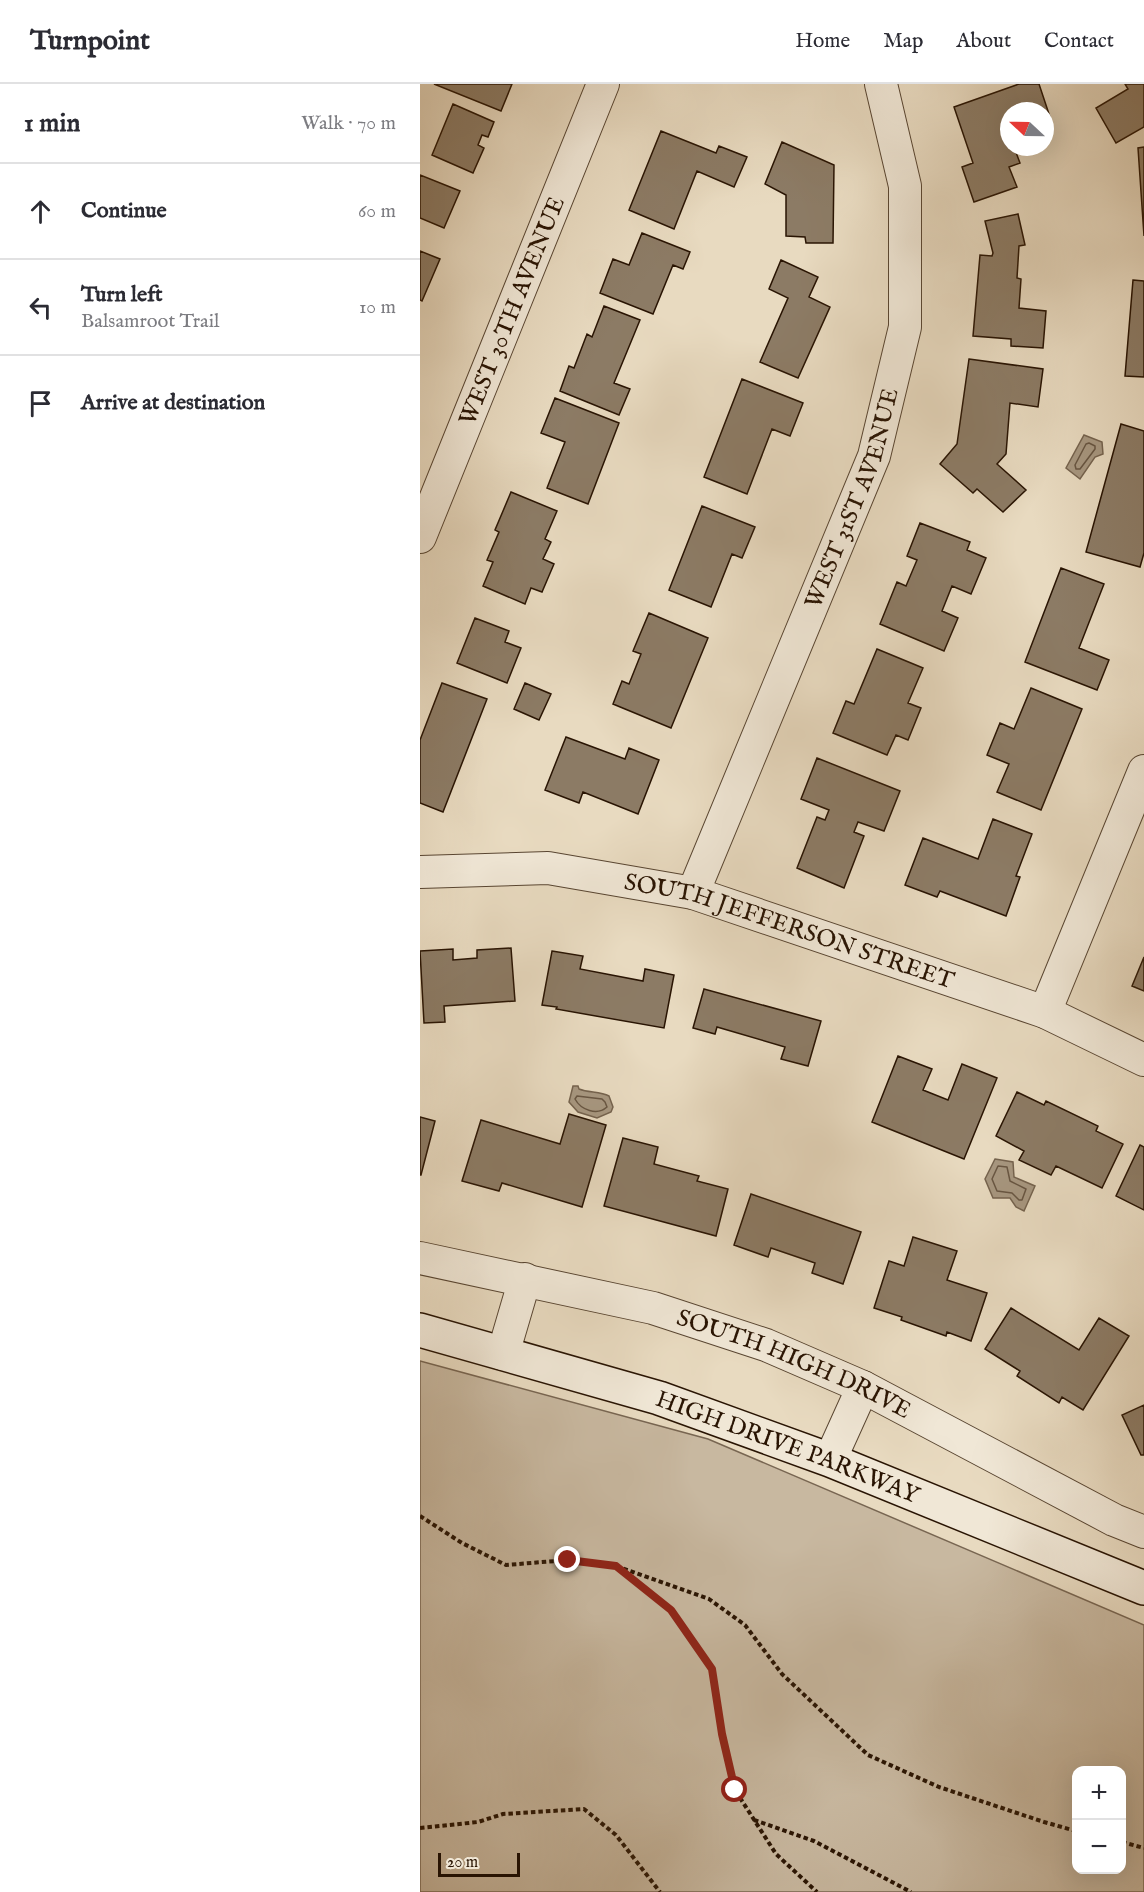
<!DOCTYPE html>
<html lang="en">
<head>
<meta charset="utf-8">
<style>
	:root { --surface:#fff; --page:#f7f7f7; --text:#2b2b33; --muted:#7c7c81; --line:#e1e1e2 }
	body { margin:0; font-family:"IM FELL English",serif; background:var(--page); color:var(--text) }
	.controls { position:absolute; right:18px; bottom:18px; display:grid; overflow:hidden; border-radius:12px; box-shadow:0 6px 24px #0002 }
	.controls button { width:54px; height:54px; display:grid; place-items:center; padding:0; border:0; border-bottom:2px solid var(--line); background:var(--surface); color:var(--text); font:30px sans-serif }
	.compass { position:absolute; left:580px; top:18px; width:54px; height:54px; border-radius:50%; background:var(--surface); box-shadow:0 6px 24px #0002; rotate:292deg }
	.scale { position:absolute; left:18px; bottom:15px; width:82px; box-sizing:border-box; padding-left:6px; border:3px solid #291403; border-top:0; font-size:16px; line-height:21px; white-space:nowrap; color:#291403; -webkit-text-stroke:4px #f0e7d6; paint-order:stroke }
	.stop { position:absolute; width:18px; height:18px; margin:-14px; border:4px solid #8f2418; border-radius:50%; background:#fff }
	.stop.end { background:#8f2418; border-color:#fff; box-shadow:0 2px 6px #0008 }
	.list { margin:0; padding:0; list-style:none }
	h2 { display:flex; justify-content:space-between; align-items:center; height:78px; margin:0; padding:0 24px; font-size:26px }
	h2 small { font-size:20px; font-weight:400; color:var(--muted) }
	.list li { display:grid; grid-template-columns:39px 1fr auto; gap:18px; align-items:center; box-sizing:border-box; height:96px; padding:0 24px; border-top:2px solid var(--line) }
	.list b { display:block; font-size:22px; white-space:nowrap }
	.list p { margin:0; font-size:20px; white-space:nowrap; color:var(--muted) }
	.list em { font-size:20px; font-style:normal; color:var(--muted) }
	.icon { flex:none; width:33px; height:33px; fill:none; stroke:currentColor; stroke-width:2; stroke-linecap:round; stroke-linejoin:round }
	.map { position:relative; flex:none; width:724px; height:1808px; overflow:hidden }
	header { display:flex; align-items:center; gap:36px; box-sizing:border-box; height:84px; padding:0 30px; background:var(--surface); border-bottom:2px solid var(--line) }
	header strong { font-size:28px }
	nav { display:flex; gap:33px; margin-inline-start:auto; font-size:21px }
	main { display:flex }
	aside { flex:1; background:var(--surface) }
	.map>svg:first-child { display:block }
	.green { fill:#c8b8a0; stroke:#786652; stroke-width:1.5; fill-rule:evenodd }
	.water { fill:#a79780; stroke:#75634e; stroke-width:1.5 }
	.lines { fill:none; stroke-linecap:round; stroke-linejoin:round }
	.shore { stroke:#685642; stroke-width:1.5 }
	.building { fill:#8c7b65; stroke:#291403; stroke-width:1.5 }
	.minor-casing { stroke:#594632; stroke-width:34 }
	.secondary-casing { stroke:#291403; stroke-width:36 }
	.path { stroke:#291403; stroke-width:4; stroke-dasharray:4.5 3; stroke-linecap:butt }
	.minor { stroke:#f0e7d6; stroke-width:32 }
	.secondary { stroke:#f0e7d6; stroke-width:33 }
	.route { stroke:#8f2418; stroke-width:8 }
	.labels { text-anchor:middle; stroke-width:5; stroke-linejoin:round; paint-order:stroke }
	.street-label { font-size:24px; fill:#291403; stroke:#f0e7d6 }
</style>
</head>
<body>
<header>
<strong>Turnpoint</strong>
<nav><a>Home</a><a>Map</a><a>About</a><a>Contact</a></nav>
</header>
<main>
<aside>
<h2>1 min<small>Walk · 70 m</small></h2>
<ul class="list">
<li><svg class="icon" aria-label="ahead" viewBox="0 0 24 24"><path d="M12 20V5M6 11l6-6 6 6"/></svg><div><b>Continue</b></div><em>60 m</em></li>
<li><svg class="icon" aria-label="left" viewBox="0 0 24 24"><path d="M17 20v-9H6M10 6l-5 5 5 5"/></svg><div><b>Turn left</b><p>Balsamroot Trail</p></div><em>10 m</em></li>
<li><svg class="icon" aria-label="arrive" viewBox="0 0 24 24"><path d="M6 21V4h12l-3 4 3 4H6"/></svg><div><b>Arrive at destination</b></div></li>
</ul>
</aside>
<div class="map">
<svg width="724" height="1808" viewBox="0 0 724 1808">
	<rect width="100%" height="100%" fill="#e8dac0"/>
	<filter id="stains"><feTurbulence type="fractalNoise" baseFrequency=".00333" numOctaves="4"/><feColorMatrix values="0 0 0 0 .2 0 0 0 0 .09 0 0 0 0 .02 0 0 0 .5 -.17"/></filter>
	<radialGradient id="worn" r=".72"><stop offset=".6" stop-color="#630" stop-opacity="0"/><stop offset="1" stop-color="#630" stop-opacity=".3"/></radialGradient>
	<path class="green" d="M0,1277L288,1355L724,1541V1808H0ZM656,1686H702V1786H656Z"/>
	<path class="water" d="M664,351L682,358L683,370L675,373L660,395L646,384Z
		M153,1002H158L159,1005C169,1009 180,1007 189,1012L193,1023L191,1028L177,1034L158,1028L149,1018Z
		M575,1075L593,1078L594,1093L615,1102L604,1127L596,1123L590,1114H573L565,1095Z"/>
	<g class="lines">
		<path class="shore" d="M669,359L675,362V365L660,385H656L655,381L666,360Z
			M157,1012L182,1015L185,1018L187,1023C177,1032 161,1026 155,1015Z
			M578,1082L587,1083L590,1097L606,1105L602,1116H599L592,1109L577,1107L572,1095Z"/>
	</g>
	<path class="building" d="M14,0H92L81,27Z
		M599,0H619L630,33L625,35V27H589V63H594L600,79L589,83L597,103L554,118L542,83L553,79L534,23Z
		M705,0H724V43L696,59L676,24L708,5Z
		M33,20L74,38L68,53L62,51L58,61L64,64L53,89L12,71Z
		M241,47L296,69L299,62L327,73L314,103L277,87L254,145L209,126Z
		M362,58L414,81L413,159H386L385,153L366,152V111L345,100Z
		M724,63V152L718,64Z
		M0,91L40,107L24,144L0,134Z
		M598,130L605,161L599,162L597,194L601,195L599,224L626,227L623,264L591,262V255L553,252L560,171L572,172L573,169L565,137Z
		M222,149L270,168L263,185L253,181L233,230L180,209L193,175L209,181Z
		M0,167L20,175L2,217L0,216Z
		M361,176L398,193L389,213L410,223L378,294L340,278L368,214L349,205Z
		M713,196L724,197V293L705,292Z
		M184,222L220,236L194,299L210,305L199,331L140,307L149,282L154,284L167,250L172,253Z
		M549,275L623,285L618,323L590,319L586,370L577,380L606,406L583,428L557,405L553,409L520,380L537,360Z
		M322,295L383,319L370,352L352,345L327,410L284,393Z
		M135,314L199,339L168,420L127,404L145,358L121,349Z
		M701,340L724,347V469L720,483L666,468Z
		M91,408L137,427L125,455L131,458L123,475L134,480L122,508L111,504L105,520L63,502L73,478L67,476L79,448L75,446Z
		M282,422L335,443L322,474L312,470L291,523L249,506Z
		M500,439L550,458L547,466L566,474L551,510L532,502L522,527L538,534L524,567L460,540L477,498L486,502L497,476L487,472Z
		M641,484L684,500L659,564L689,576L677,606L605,578Z
		M229,529L288,554L251,644L193,620L202,597L209,600L221,570L213,567Z
		M55,534L89,547L85,558L101,564L87,599L37,579Z
		M457,565L503,584L488,619L501,624L488,656L476,651L467,671L413,649L426,617L434,620Z
		M22,599L67,615L23,728L0,719V656Z
		M105,599L131,610L119,636L94,625Z
		M611,604L662,625L621,726L577,708L589,680L567,671L580,639L594,645Z
		M146,653L205,675L209,664L239,676L218,730L163,708L159,719L125,706Z
		M397,674L480,707L464,747L438,738L434,748L444,752L424,804L377,784L397,733L405,736L409,726L381,715Z
		M573,735L612,750L596,792L600,793L586,832L520,807L517,813L485,801L503,754L558,775Z
		M91,864L95,917L24,922L25,938L4,939L0,867L33,865V876L57,874V866Z
		M132,867L163,872L160,885L223,897L225,885L254,891L244,944L136,925L137,923L122,921Z
		M724,873V907L712,902Z
		M284,905L401,937L388,982L361,975L365,963L297,943L295,950L273,944Z
		M478,972L512,985L503,1006L528,1016L542,980L577,994L544,1075L452,1038Z
		M597,1008L624,1021L626,1017L678,1042L676,1047L703,1060L682,1104L636,1082L631,1091L599,1076L604,1067L576,1052Z
		M149,1030L186,1041L162,1123L82,1099L79,1107L42,1097L61,1036L140,1060Z
		M0,1033L15,1037L1,1091H0Z
		M203,1054L238,1063L234,1080L279,1092L277,1097L308,1105L296,1152L184,1122Z
		M720,1061L724,1063V1126L696,1112Z
		M331,1110L441,1148L423,1200L392,1189L395,1179L351,1164L348,1173L314,1161Z
		M493,1153L537,1167L527,1196L567,1209L551,1257L527,1248L526,1252L481,1236L482,1233L454,1224L469,1177L484,1182Z
		M591,1224L659,1266L679,1234L709,1252L663,1326L642,1313L639,1319L597,1292L600,1287L565,1265Z
		M724,1321V1371H721L702,1331Z"/>
	<g class="lines">
		<g class="minor-casing">
			<g id="minor">
				<path id="s1" d="M0,453L183,0"/>
				<path id="s2" d="M0,788L128,784L273,809L625,928L724,976"/>
				<path id="s3" d="M273,809L454,372L485,243V102L461,0"/>
				<path d="M625,928L724,687"/>
				<path id="s4" d="M0,1174L233,1224L346,1261L443,1303L694,1436L724,1448"/>
				<path d="M83,1270L105,1195"/>
				<path d="M410,1376L443,1303"/>
			</g>
		</g>
		<g class="secondary-casing">
			<g id="secondary">
				<path id="s5" d="M0,1246L239,1314L410,1376L724,1504"/>
			</g>
		</g>
		<path class="path" d="M0,1432L42,1459L86,1481L148,1476L196,1482L289,1515L325,1541L362,1590L448,1671L519,1703L624,1738L656,1747
			M200,1485L251,1525L292,1585L302,1650L315,1706L356,1770L397,1808
			M334,1736L394,1757L491,1808
			M0,1744L58,1738L83,1730L164,1725L196,1751L240,1808
			M702,1758L724,1764"/>
		<use href="#minor" class="minor"/>
		<use href="#secondary" class="secondary"/>
	</g>
	<g class="lines">
		<path class="route" d="M148,1476L196,1482L251,1526L292,1585L302,1650L315,1706"/>
	</g>
	<g class="labels">
		<g class="street-label">
			<text dy="8" stroke="none"><textPath href="#s1" startOffset="244">WEST 30TH AVENUE</textPath></text>
			<text dy="8" stroke="none"><textPath href="#s3" startOffset="426">WEST 31ST AVENUE</textPath></text>
			<text dy="8" stroke="none"><textPath href="#s2" startOffset="378">SOUTH JEFFERSON STREET</textPath></text>
			<text dy="8" stroke="none"><textPath href="#s4" startOffset="390">SOUTH HIGH DRIVE</textPath></text>
			<text dy="8" stroke="none"><textPath href="#s5" startOffset="386">HIGH DRIVE PARKWAY</textPath></text>
		</g>
	</g>
	<rect width="100%" height="100%" filter="url(#stains)"/>
	<rect width="100%" height="100%" fill="url(#worn)"/>
</svg>
<div class="controls">
<button>+</button>
<button>−</button>
</div>
<svg class="compass" viewBox="-18 -18 36 36"><path d="M0-13l5 13h-10z" fill="#e53935"/><path d="M0 13l5-13h-10z" fill="#7c7c81"/></svg>
<div class="scale">20 m</div>
<div class="stop" style="left:315px;top:1706px"></div>
<div class="stop end" style="left:148px;top:1476px"></div>
</div>
</main>
</body>
</html>
